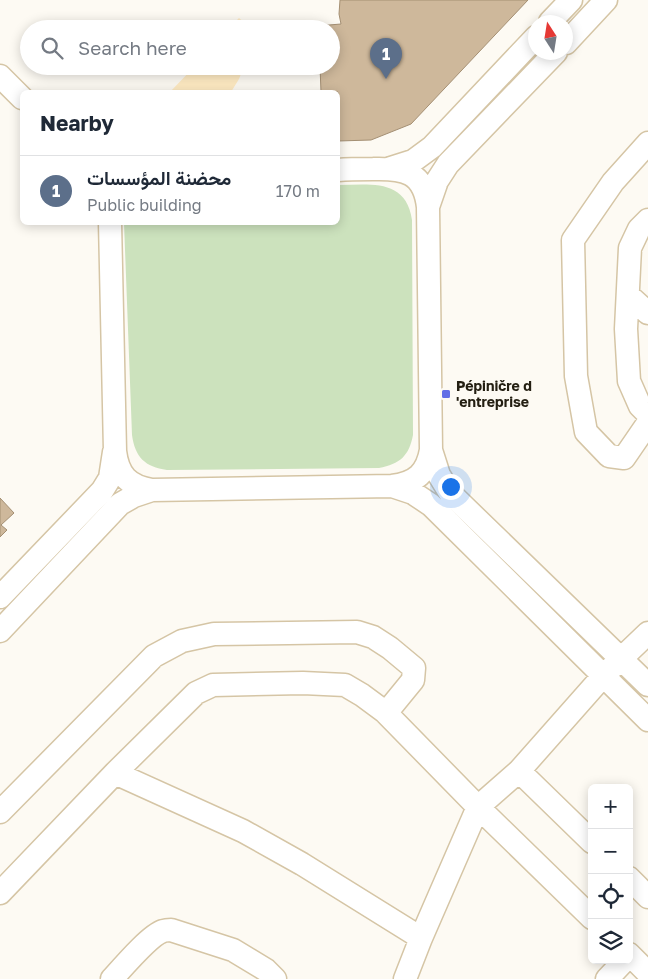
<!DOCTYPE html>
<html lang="en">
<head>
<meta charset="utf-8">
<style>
	:root { --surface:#fff; --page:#f6f6f7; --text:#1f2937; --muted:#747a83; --line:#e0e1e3; --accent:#626ee6 }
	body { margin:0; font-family:"Golos Text",Vazirmatn,sans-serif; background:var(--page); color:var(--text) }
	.controls { position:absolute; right:15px; bottom:15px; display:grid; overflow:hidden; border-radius:8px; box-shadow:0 2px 12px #0003 }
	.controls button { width:45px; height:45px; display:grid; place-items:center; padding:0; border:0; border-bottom:1px solid var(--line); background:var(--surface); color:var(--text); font:25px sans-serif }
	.compass { position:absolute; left:528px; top:15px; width:45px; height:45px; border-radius:50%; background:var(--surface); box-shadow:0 2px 12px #0003; rotate:348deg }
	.you { position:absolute; left:450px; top:486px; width:18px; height:18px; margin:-12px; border:4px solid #fff; border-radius:50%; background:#1a73e8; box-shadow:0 0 0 8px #1a73e833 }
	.badge { display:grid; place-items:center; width:32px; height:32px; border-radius:50%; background:var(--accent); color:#fff; font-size:16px; font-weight:700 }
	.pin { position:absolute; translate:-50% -41px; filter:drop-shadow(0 1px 2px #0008) }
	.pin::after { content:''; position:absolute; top:26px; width:18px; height:15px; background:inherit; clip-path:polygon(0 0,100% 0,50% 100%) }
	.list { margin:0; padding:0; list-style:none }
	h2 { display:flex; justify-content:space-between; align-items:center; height:65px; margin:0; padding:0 20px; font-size:21px }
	h2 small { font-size:16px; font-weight:400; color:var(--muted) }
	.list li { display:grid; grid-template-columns:32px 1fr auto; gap:15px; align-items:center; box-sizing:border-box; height:70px; padding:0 20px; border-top:1px solid var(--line) }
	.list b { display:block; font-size:19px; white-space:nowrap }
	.list p { margin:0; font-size:16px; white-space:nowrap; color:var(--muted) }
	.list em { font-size:16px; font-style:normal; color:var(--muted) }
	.icon { flex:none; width:28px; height:28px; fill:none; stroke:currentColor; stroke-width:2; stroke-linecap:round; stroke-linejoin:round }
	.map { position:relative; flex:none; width:648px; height:979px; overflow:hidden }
	.search { position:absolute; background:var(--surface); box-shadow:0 2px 12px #0003; left:20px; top:20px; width:320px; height:55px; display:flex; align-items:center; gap:12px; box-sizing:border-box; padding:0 18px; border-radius:28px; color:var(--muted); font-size:19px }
	.panel { position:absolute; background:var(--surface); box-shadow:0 2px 12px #0003; left:20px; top:90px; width:320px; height:135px; border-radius:8px }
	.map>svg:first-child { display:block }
	.built { fill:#ffebc3 }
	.green { fill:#cce2bd }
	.building { fill:#ceb89b; stroke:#a48f73 }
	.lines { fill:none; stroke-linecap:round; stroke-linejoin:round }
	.minor-casing { stroke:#d5c5a5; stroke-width:25 }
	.minor { stroke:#fff; stroke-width:22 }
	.poi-dot { fill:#626ee6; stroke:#fdfaf3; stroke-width:2 }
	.labels { text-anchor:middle; stroke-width:5; stroke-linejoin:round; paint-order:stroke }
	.poi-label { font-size:14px; font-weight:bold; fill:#241f12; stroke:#fdfaf3; text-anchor:start }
</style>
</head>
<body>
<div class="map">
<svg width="648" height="979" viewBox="0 0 648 979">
	<rect width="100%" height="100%" fill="#fdfaf3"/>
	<path class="built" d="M239,18L251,29H228Z
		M195,66H244L239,79L231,92H170Z"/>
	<path class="green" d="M338,185C370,185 406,178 412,220L413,435C409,456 400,464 379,468L167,470C145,467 135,457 132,435L124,223L338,222Z"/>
	<path class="building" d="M340,0H528L411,124L371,140L338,141V92H321L320,66H331V29H317V26L341,24L339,14Z
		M0,498L14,513L1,525L7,530L0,537Z"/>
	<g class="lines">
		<g class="minor-casing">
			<path id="minor" d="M550,22L571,0
				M566,43L606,0
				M0,76L22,98
				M648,143L613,182L573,240L576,376L586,432L609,456L624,458L648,423
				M391,168L413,161L432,147L536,37
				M428,207L437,181L448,164L556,52
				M648,220L639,229L630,248L626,329L629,381L640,406L648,414
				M110,222L115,451C118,475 128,486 152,490L392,486C416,483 427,473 431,450L428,207C424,172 404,168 373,169C361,169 349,169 338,170
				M628,295L648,313
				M431,450L439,475L450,493L648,685
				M392,486L413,493L431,505L648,720
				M0,597L102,491L110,478L114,452
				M0,631L120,504L134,496L152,490
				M519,771L592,842
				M115,773L243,831L302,864L421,938
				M0,812L154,656L182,641L214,634L357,632L373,637L390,648L414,668L413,680L386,713
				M629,878L648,897
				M0,893L115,773L196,693L213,685L303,683L345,685L362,695L385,712L478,807L519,771L603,676L648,633
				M629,954L648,973
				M112,979C122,968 150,935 163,931C166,930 168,930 171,930L233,950L266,970L275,979
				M405,979L421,938L478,807L592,918
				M607,979L625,960"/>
		</g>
		<use href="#minor" class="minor"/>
	</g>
	<rect class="poi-dot" x="441" y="389" width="10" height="10" rx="2.5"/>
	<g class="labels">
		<g class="poi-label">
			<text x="456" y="391">Pépiničre d<tspan x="456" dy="16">'entreprise</tspan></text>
		</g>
	</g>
</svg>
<div class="controls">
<button>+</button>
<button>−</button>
<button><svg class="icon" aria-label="locate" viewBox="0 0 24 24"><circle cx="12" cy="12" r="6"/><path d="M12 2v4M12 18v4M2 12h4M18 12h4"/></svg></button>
<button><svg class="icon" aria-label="layers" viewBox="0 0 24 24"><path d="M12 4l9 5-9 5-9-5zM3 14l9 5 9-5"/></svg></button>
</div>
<svg class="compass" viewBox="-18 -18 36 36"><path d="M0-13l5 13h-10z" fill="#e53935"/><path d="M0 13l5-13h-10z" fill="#747a83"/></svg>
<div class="you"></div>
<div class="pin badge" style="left:386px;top:79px;background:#5c6f8a">1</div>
<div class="search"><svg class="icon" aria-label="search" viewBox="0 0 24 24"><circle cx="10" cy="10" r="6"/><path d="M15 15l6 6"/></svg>Search here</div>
<section class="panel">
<h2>Nearby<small></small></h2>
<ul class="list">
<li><span class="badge" style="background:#5c6f8a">1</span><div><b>محضنة المؤسسات</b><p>Public building</p></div><em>170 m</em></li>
</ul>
</section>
</div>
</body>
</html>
